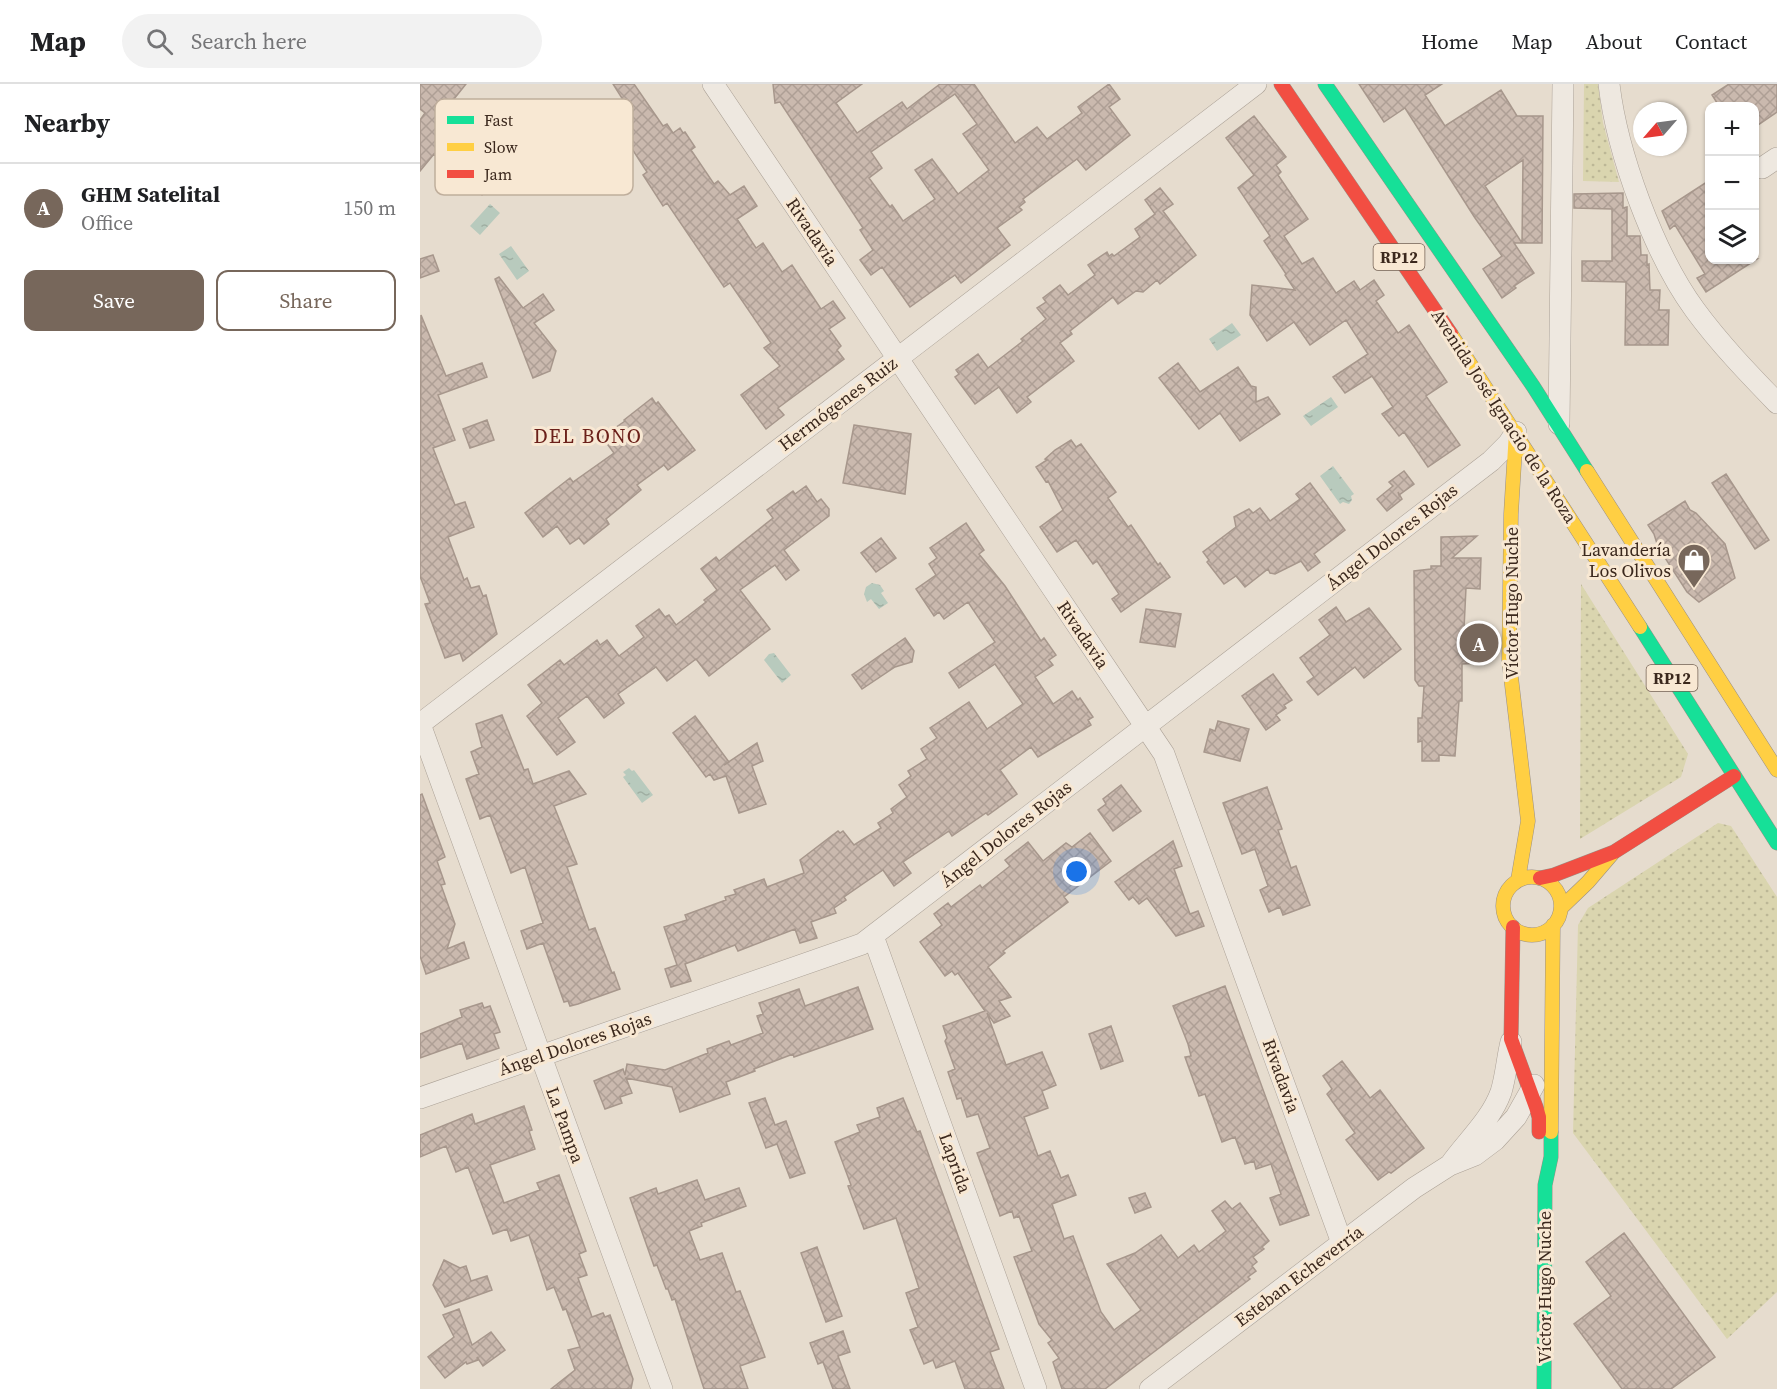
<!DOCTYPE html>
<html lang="en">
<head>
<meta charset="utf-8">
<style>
	:root { --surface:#fff; --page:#f2f2f2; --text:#202124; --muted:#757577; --line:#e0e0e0; --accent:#77675b }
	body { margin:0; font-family:"Source Serif 4",serif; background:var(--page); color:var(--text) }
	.controls { position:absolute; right:18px; top:18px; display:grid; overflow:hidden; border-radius:12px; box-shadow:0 2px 4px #0004 }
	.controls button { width:54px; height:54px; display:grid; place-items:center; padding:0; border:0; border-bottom:2px solid var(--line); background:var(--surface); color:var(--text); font:30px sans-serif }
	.compass { position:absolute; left:1213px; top:18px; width:54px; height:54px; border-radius:50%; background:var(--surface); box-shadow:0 2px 4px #0004; rotate:242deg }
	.you { position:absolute; left:657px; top:788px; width:21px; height:21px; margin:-15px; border:4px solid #fff; border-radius:50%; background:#1a73e8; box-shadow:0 0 0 9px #1a73e833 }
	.badge { display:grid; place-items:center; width:39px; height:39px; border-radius:50%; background:var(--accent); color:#fff; font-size:20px; font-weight:700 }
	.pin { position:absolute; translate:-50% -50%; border:3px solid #fff; box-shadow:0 2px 6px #0006 }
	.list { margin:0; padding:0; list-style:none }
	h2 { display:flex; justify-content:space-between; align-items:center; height:78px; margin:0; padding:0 24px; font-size:26px }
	h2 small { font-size:20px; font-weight:400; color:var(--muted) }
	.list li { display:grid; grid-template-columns:39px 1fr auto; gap:18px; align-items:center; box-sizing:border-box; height:90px; padding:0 24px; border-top:2px solid var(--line) }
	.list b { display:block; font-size:22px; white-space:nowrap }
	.list p { margin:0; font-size:20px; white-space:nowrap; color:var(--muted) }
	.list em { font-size:20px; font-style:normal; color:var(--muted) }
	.actions { display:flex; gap:12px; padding:18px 24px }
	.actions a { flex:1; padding:14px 0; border:2px solid var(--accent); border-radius:12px; text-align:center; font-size:21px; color:var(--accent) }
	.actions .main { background:var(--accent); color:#fff }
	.icon { flex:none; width:33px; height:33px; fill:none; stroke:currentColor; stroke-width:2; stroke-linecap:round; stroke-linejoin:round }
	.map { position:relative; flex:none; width:1357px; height:1305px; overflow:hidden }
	header { display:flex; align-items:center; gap:36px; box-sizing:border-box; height:84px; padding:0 30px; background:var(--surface); border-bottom:2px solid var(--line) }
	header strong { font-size:28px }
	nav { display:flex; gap:33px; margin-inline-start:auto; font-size:21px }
	.search { width:420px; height:54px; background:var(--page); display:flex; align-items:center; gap:15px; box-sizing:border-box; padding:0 21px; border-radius:33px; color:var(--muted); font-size:22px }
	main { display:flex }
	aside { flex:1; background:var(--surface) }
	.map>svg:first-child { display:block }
	.green { fill:url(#green-dots) }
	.water { fill:url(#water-ripples) }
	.building { fill:url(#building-cross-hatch); stroke:#a7978c; stroke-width:1.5; fill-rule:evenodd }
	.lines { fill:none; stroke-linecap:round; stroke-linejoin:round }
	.street-casing { stroke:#aba196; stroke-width:22 }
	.fast-casing { stroke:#9b9086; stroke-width:15 }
	.slow-casing { stroke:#9b9086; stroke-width:15 }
	.jam-casing { stroke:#9b9086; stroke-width:15 }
	.street { stroke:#eee8e0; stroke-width:21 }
	.fast { stroke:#16e098; stroke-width:14 }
	.slow { stroke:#ffcf43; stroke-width:14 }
	.jam { stroke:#f24e42; stroke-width:14 }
	.labels { text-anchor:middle; stroke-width:6; stroke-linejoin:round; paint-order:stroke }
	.shield { fill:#f8e8d3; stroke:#746254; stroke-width:1.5 }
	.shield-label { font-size:16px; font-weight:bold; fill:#3b281d }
	.street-label { font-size:18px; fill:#3b281d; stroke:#f8e8d3 }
	.poi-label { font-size:18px; fill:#3b281d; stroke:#f8e8d3; text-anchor:end }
	.neighbourhood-label { font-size:20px; letter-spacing:1.5px; fill:#6b201a; stroke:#f8e8d3 }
	.key { fill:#f8e8d3; stroke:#bfae9c; stroke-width:1.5 }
	.key-label { font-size:16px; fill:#3b281d }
</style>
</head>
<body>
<header>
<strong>Map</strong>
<div class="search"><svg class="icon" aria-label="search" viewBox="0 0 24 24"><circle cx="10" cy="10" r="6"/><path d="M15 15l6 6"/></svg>Search here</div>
<nav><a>Home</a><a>Map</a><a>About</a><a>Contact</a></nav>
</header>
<main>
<aside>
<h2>Nearby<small></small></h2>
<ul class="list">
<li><span class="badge">A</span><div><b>GHM Satelital</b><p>Office</p></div><em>150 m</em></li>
</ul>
<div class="actions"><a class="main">Save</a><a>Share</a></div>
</aside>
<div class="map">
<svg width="1357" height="1305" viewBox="0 0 1357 1305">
	<defs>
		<pattern id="green-dots" width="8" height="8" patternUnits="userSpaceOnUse" patternTransform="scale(1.5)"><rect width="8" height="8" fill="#dad5af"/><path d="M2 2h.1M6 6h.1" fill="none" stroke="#bcb796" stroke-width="1.8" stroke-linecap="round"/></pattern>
		<pattern id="water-ripples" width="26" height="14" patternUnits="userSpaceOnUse" patternTransform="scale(1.5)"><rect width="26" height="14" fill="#b8cabd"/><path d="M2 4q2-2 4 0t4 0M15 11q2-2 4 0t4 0" fill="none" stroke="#9faea2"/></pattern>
		<pattern id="building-cross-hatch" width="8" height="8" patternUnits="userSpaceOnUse" patternTransform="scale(1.5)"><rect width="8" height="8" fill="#cab9ae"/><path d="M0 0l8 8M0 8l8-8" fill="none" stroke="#ae9f95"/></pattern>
	</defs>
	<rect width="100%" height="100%" fill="#e6dcce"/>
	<path class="green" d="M1164,0H1178L1183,39L1199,98L1163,97Z
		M1161,500L1268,670L1261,693L1160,755Z
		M1298,739L1311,742L1357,813V1208L1307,1255L1153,1049L1158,841L1168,824Z"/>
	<path class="water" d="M70,120L80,129L60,151L50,142Z
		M91,162L109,187L97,196L79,170Z
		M812,239L821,251L797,267L789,255Z
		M911,313L918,323L891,342L883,332Z
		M913,382L934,410L931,412L932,416L929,420L923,418L920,420L900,392Z
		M452,499L460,501L464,507L461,509L468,519L459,525L451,515L447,518L444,510L446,503Z
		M349,570L354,569L371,591L362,599L344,576Z
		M209,684L212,687L214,686L233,711L222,719L203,693L206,691L203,688Z"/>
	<path class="building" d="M0,0H46L30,20L39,29L37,31L58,48L39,69L74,98L62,111L14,70L0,87V36L5,29L0,25Z
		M193,0H214L243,42L247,40L253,49L260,44L263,49L265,48L275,63L271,66L294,100L298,97L310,111L324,102L337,122L317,135L336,164L343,159L362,188L372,181L401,225L413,217L425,234L409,245L421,262L417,266L424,275L358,324L364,331L346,345L321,311L360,282L344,264L351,259L310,199L304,203L247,119L243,122L223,91L227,88L205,54L210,50L202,36L212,30Z
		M353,0H442L416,19L437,49L482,18L487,25L520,0H554L595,59L617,43L627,55L662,29L658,23L689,0L700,15L689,23L710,51L666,86L657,75L603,115L605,118L599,123L602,126L577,144L590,161L541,199L535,191L490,223L462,183L451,191L440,176L453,166L440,146L443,144L360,18L355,19ZM535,10L557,40L543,50L569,86L538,110L512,75L495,86L515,115L483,137L472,121L470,123L449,94L462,84L451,68Z
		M939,0H1022L1005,11L1025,42L1081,6L1097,32H1123L1122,159H1102L1103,76L1065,102L1102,159H1094L1114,189L1094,202L1096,204L1082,214L1063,185L1082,172L1055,134L985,24L964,38Z
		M1309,0H1357V28L1335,43V22H1299L1292,11Z
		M834,32L866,73L856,81L861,88L858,91L888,135L864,152L882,180L893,174L916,209L934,197L940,206L954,196L964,211L956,217L978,249L989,241L1027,298L1006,312L1040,361L1008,383L984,348L979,352L962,330L973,323L952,292L925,309L913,293L948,270L926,236L890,261L874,238L847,257L830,231L832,201L875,206L865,191L866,190L844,157L850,152L818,104L834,91L806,54Z
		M1290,96V176L1337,175L1286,208L1277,194L1285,190L1255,141L1250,145L1242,127Z
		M740,104L753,120L743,127L776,171L740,200L737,196L723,208L716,207L698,220L693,213L650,247L652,250L640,259L654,277L607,313L611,318L597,329L579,303L555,320L535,293L539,290L536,286L558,270L568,284L603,257L601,255L626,235L617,224L626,218L623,214L640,201L648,211L675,191L668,181L687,168L689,172L692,170L694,172L720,153L715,145L735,130L725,116Z
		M1203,109V124L1207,123V152H1220L1221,171H1227V181L1229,180L1230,206H1240L1239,226H1249L1248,261H1205L1206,198L1162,197V177H1192V125L1154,124V110Z
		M13,171L19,187L0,194V175Z
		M79,193L103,224L123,210L134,226L114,239L136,267L130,287L113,294L75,195Z
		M1,231L26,292L62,279L67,293L18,311L35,356L13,364L35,421L45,418L54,443L28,453L44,496L47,494L51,504L59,502L63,512L66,511L77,550L43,577L40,569L25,574L5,520L10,519L0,492Z
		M758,279L780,308L818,283L831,302L836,303V318L848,313L860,330L820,357L800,329L779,345L739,294Z
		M232,314L236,320L238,318L275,366L248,386L244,381L217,401L221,406L186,435L189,440L164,460L159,454L150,460L137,442L123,453L105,429L150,394L153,398L194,369L182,353L205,337L204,336Z
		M67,336L74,356L50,364L43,345Z
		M434,341L491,350L485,410L423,399Z
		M651,356L656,363L661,360L696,408L688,414L708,443L711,441L738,481L740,479L750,493L701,528L692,515L699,510L677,477L673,480L656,456L637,468L620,443L643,426L628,397L626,398L616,383L627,376L625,375L635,366Z
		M984,387L994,400L979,411L978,408L982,415L967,427L957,415L973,402L969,398Z
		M1306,390L1349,456L1335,465L1292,399Z
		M890,399L925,446L894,470L900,478L888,487L881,477L855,490L850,489L848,485L825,503L816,492L804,500L787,478L789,476L783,468L816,443L814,433L829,425L833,429L840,424L850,437L880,415L876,410Z
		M386,402L397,418L401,415L409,425V432L364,466L379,486L366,496L355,481L320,506L350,545L289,592L276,575L247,597L236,583L198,610L204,619L184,634L167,612L138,634L155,658L137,671L107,632L122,619L108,601L140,576L144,581L177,556L180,561L187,556L199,572L224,553L216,542L239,525L245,533L249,531L256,541L286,518L284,516L297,506L281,485L296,473L299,477L353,434L347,426L373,407L375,410Z
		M1265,417L1270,426L1276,429L1305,460L1315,494L1279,518L1267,508L1238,463L1234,450L1228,441Z
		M546,439L564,466L559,470L585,502L621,557L624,554L636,571L629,576L633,581L615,593L633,620L652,607L658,616L660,614L673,633L668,636L671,641L618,673L611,663L580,686L597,710L568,731L566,729L532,752L529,747L483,778L491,789L474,802L463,786L424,813L426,816L414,824L416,829L391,838L397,854L380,859L375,845L318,867L315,861L265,880L271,897L251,903L245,885L257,881L244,843L267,836L265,831L306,816L305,813L316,810L314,806L344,795L347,803L384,789L380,776L418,747L420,749L423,747L434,761L461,744L458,739L473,729L471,725L487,713L479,701L491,692L488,687L507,675L501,665L517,654L510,644L549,618L567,645L603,620L575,580L539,604L529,589L575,558L548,518L524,535L519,528L514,532L496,505L516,491L509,480L517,474L510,464Z
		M1057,452L1032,474H1061L1060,505L1046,504L1044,545L1053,546V557H1060V579L1042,580V617H1039L1035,672L1019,671V677H1002V657L998,658V634H1002L1004,602H999L995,596L994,487L1011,485V482H1021V453Z
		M461,454L476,474L456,488L441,469Z
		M916,523L926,538L949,524L981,565L944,594L935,583L898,611L887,598L894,593L880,574L910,551L899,536Z
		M726,525L761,530L755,563L720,558Z
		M485,554L494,567L492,578L475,583L442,605L432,591Z
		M853,590L872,616L864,621L866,624L856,631L860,636L846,646L822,612Z
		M82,631L104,686L108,685L113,700L149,687L166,710L134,722L157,780L147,783L169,846L175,844L192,889L194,888L200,905L158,920L150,922L148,917L144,918L123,859L107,865L101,847L123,839L105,783L91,789L70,731L60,735L46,695L59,690L51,668L62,663L56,640Z
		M275,632L309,678L304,681L337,659L343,677L332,682L346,720L319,729L306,692L294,696L290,690L286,693L253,649Z
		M798,637L829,645L820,677L784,668L790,645L795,647Z
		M701,701L721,727L693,747L678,726L686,720L683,715Z
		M847,703L862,745L858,746L871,784L876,782L890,821L863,831L860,823L849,828L840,806L848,802L835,765L822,770L803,719Z
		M2,710L25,773L17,777L25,800L21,801L35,840L27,865L44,858L49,874L6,890L0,872V711Z
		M670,749L691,777L644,813L648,818L583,867L585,869L568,883L591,913L579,917L590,932L574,939L567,929L586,981L622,968L636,1001L622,1007L628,1024L604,1033L618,1072L630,1067L641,1094L648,1091L656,1111L632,1120L644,1155L653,1152L681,1228L694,1246L721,1226L687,1180L715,1169L741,1151L758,1174L774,1161L779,1168L806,1147L792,1127L805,1117L812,1125L820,1119L849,1157L842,1163L844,1165L833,1173L837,1178L832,1182L836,1187L828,1193L830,1195L685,1305H642L633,1278L639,1274L628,1259L632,1256L619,1240L594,1173L612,1167L599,1132L594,1134L592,1127L580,1132L557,1069L570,1064L558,1030L547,1033L541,1014L537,1015L528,988L535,985L525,957L527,954L523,942L565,927L538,889L535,891L532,887L525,892L500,858L522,841L514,830L528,819L531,823L560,801L562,804L590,782L585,776L608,758L623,777L646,759L652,763Z
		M753,757L762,782L754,785L770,830L778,827L784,842L756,852L727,814L719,820L713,813L709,816L695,798Z
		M805,902L889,1131L860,1141L850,1114L861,1110L851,1080L836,1085L834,1077L825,1080L815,1053L802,1058L785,1010L779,1012L765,973L771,972L768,960L753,922Z
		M438,903L453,945L374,973L373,970L334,985L335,987L306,998L310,1010L260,1028L252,1003L206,994L212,1009L200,1013L202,1019L185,1025L174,997L203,985L205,991L207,980L245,986L288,969L287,965L309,957L311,961L343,949L337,932L343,930L339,919L379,905L385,922Z
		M62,919L64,924L70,922L80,948L74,950L79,964L47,975L42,959L0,974V950L42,933L40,926Z
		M691,942L703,977L681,985L669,950Z
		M922,977L950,1014L960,1006L1004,1064L971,1089L969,1088L958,1096L926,1056L935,1049L907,1010L912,1005L903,992Z
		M345,1014L355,1041L366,1037L385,1089L370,1094L357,1060L346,1064L329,1019Z
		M483,1014L497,1048L500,1047L579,1265L570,1268L584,1305H545L535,1277L516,1284L513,1276L504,1280L490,1246L498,1243L486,1209L499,1204L476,1134L444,1145L428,1102L431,1101L415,1058L440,1048L437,1041L460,1033L457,1024Z
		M104,1022L112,1046L109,1047L115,1065L70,1081L84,1119L120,1106L117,1099L139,1091L166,1167L159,1170L167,1191L158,1194L172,1233L183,1229L185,1233L190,1231L213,1295L211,1305H131L155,1286L148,1266L160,1263L146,1225L143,1226L134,1203L127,1206L109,1151L91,1157L87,1145L73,1150L48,1083L36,1088L26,1062L0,1073V1051L52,1030L55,1040Z
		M277,1096L285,1116L319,1104L326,1122L281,1139L282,1142L269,1147L280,1176L302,1169L316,1208L320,1207L341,1262L345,1273L320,1282L328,1305H284L255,1215L252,1216L248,1205H246L237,1181L234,1182L210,1114L236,1104L238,1110Z
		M725,1109L731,1123L715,1129L709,1114Z
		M1204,1149L1295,1273L1251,1305H1202L1154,1240L1191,1212L1166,1178Z
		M397,1163L422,1232L406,1238L381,1169Z
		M24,1176L40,1184L46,1182L51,1197L67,1192L72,1206L25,1223L13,1201Z
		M39,1225L52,1261L71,1248L85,1266L63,1282L57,1273L58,1276L47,1280L46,1278L25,1294L8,1273L34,1253L23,1231Z
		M423,1247L430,1268L418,1272L430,1305H413L403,1278L398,1280L390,1259Z"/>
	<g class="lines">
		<g class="street-casing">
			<path id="street" d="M293,0L744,670L922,1159
				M1189,0C1197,69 1234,170 1275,226C1300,260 1328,289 1357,319
				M1342,84L1357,74
				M1139,340L1143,0
				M0,640L836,0
				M0,640L242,1305
				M453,852L616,1305
				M0,1014L442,860L1071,377L1088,360L1096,348
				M1030,1081C1047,1057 1071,1036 1081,1008C1086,992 1087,974 1091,958
				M730,1305L994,1104L1030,1081L1055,1071L1075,1056L1096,1033L1114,1001"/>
		</g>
		<g class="fast-casing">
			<path id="fast" d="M905,0L1113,302L1167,387
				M1220,543L1357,759
				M1124,1305L1125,1101L1131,1073V1048"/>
		</g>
		<g class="slow-casing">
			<path id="slow" d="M1031,250L1220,543
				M1096,348L1091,430L1089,576L1108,737L1098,796
				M1167,387L1357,686
				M1083 822a29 29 0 1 1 58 0a29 29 0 1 1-58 0Z
				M1141,824L1168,798L1192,770
				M1131,1048L1133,841"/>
		</g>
		<g class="jam-casing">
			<path id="jam" d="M861,0L1031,250
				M1120,794L1134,791L1194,768L1314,692
				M1093,843L1091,955L1116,1023L1119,1033V1048"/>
		</g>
		<use href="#street" class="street"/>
		<use href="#fast" class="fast"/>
		<use href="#slow" class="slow"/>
		<use href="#jam" class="jam"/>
	</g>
	<defs>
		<g id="shop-pin" transform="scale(1.725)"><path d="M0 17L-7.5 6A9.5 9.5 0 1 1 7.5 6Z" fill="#77675b" stroke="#f8e8d3"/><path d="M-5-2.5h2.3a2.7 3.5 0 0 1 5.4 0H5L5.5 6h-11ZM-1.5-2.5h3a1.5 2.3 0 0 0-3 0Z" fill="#fff"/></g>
	</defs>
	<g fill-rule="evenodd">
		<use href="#shop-pin" x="1274" y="476"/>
	</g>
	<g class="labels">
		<g class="shield">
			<rect x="953.5" y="160" width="51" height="26" rx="4.5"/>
			<rect x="1226.5" y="581" width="51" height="26" rx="4.5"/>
		</g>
		<g class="shield-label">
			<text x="979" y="179">RP12</text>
			<text x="1252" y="600">RP12</text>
		</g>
		<g class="street-label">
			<text transform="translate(392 148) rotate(56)" y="6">Rivadavia</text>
			<text transform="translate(418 320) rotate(-37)" y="6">Hermógenes Ruiz</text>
			<text transform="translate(1084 332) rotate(57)" y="6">Avenida José Ignacio de la Roza</text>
			<text transform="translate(972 453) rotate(-38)" y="6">Ángel Dolores Rojas</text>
			<text transform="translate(1092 519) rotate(-90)" y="6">Víctor Hugo Nuche</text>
			<text transform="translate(663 551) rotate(56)" y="6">Rivadavia</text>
			<text transform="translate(586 750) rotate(-38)" y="6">Ángel Dolores Rojas</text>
			<text transform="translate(155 960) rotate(-19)" y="6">Ángel Dolores Rojas</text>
			<text transform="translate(861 992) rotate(70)" y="6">Rivadavia</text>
			<text transform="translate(145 1041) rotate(70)" y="6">La Pampa</text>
			<text transform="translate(535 1079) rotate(70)" y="6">Laprida</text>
			<text transform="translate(879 1192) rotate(-37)" y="6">Esteban Echeverría</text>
			<text transform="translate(1125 1203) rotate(-90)" y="6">Víctor Hugo Nuche</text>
		</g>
		<g class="poi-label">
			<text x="1251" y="472">Lavandería<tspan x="1251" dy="21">Los Olivos</tspan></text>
		</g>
		<g class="neighbourhood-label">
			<text x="168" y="359">DEL BONO</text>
		</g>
	</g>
	<rect x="15" y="15" width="198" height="96" rx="9" class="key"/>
	<rect x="27" y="32" width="27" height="8" fill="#16e098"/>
	<rect x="27" y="59" width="27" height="8" fill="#ffcf43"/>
	<rect x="27" y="86" width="27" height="8" fill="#f24e42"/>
	<g class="key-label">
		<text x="64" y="42">Fast</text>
		<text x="64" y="69">Slow</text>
		<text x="64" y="96">Jam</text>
	</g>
</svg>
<div class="controls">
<button>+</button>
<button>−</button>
<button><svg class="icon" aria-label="layers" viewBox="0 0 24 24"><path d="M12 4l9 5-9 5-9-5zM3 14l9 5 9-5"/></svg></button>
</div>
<svg class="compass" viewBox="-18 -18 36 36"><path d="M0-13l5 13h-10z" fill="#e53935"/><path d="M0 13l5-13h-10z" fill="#757577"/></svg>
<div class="you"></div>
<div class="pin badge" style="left:1059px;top:559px">A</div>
</div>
</main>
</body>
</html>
